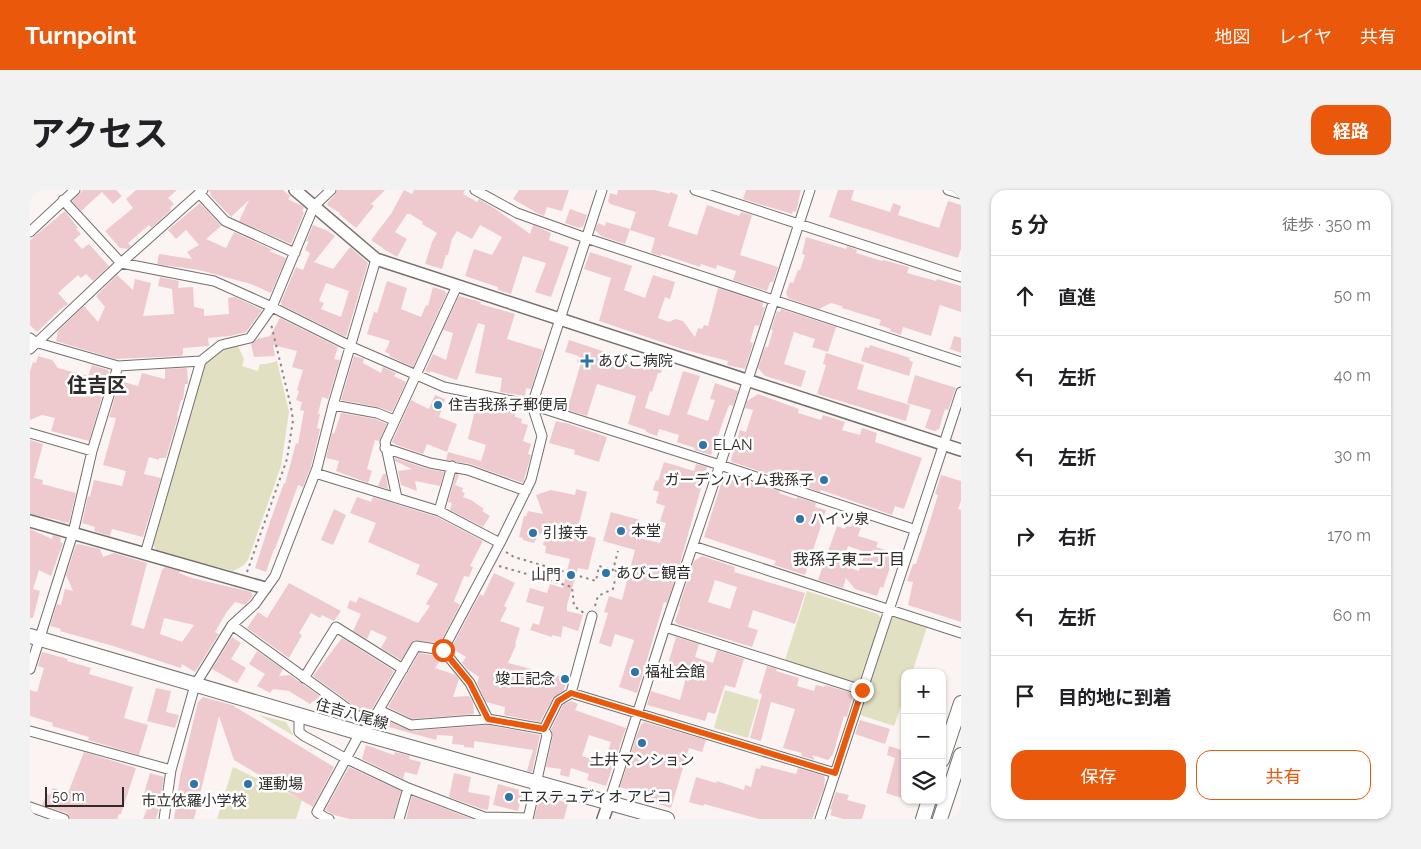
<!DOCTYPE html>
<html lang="ja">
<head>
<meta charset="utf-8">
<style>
	:root { --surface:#fff; --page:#f2f2f2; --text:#202124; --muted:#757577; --line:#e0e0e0; --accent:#ea580c }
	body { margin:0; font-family:Raleway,"Noto Sans JP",sans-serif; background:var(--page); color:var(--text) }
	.controls { position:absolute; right:15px; bottom:15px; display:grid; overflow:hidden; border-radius:10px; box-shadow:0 1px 4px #0004 }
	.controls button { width:45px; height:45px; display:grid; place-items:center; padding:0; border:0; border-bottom:1px solid var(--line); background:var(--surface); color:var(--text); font:25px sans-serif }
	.scale { position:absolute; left:15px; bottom:12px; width:79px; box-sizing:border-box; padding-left:5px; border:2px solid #2e2c2b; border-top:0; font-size:14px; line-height:18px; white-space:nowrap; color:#2e2c2b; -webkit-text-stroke:4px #fff; paint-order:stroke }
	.stop { position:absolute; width:15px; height:15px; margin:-11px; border:4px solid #ea580c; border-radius:50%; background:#fff }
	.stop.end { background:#ea580c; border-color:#fff; box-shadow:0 1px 5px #0008 }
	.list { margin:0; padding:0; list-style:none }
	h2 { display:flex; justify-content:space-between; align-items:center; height:65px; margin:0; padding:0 20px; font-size:21px }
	h2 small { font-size:16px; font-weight:400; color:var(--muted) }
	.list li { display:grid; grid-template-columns:32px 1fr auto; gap:15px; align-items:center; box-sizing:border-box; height:80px; padding:0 20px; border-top:1px solid var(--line) }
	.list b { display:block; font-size:19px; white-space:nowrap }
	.list em { font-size:16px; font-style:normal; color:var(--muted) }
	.actions { display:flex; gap:10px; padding:15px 20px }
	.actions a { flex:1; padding:11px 0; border:1px solid var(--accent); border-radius:15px; text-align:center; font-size:18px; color:var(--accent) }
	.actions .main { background:var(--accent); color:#fff }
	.icon { flex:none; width:28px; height:28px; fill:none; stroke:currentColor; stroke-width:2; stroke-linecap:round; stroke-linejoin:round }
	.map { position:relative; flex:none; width:931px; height:629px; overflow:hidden; border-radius:15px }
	header { display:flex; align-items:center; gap:30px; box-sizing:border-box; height:70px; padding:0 25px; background:var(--accent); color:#fff }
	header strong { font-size:24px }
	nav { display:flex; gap:28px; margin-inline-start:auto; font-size:18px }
	.intro { display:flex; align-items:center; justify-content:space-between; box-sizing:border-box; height:120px; padding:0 30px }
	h1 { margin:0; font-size:35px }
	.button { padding:12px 22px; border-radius:15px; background:var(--accent); color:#fff; font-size:18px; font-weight:700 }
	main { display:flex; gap:30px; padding:0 30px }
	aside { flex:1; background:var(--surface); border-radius:15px; box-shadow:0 1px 4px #0004 }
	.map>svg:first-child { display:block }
	.green { fill:#e1e0c2 }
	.building { fill:#eecace; fill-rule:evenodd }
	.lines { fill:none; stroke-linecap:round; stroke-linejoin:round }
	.minor-casing { stroke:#746f6c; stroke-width:11 }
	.tertiary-casing { stroke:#746f6c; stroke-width:14 }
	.primary-casing { stroke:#746f6c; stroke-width:16 }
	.path { stroke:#8b8785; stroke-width:2; stroke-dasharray:2.5 4; stroke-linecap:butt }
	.minor { stroke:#fff; stroke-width:9 }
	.tertiary { stroke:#fff; stroke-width:11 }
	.primary { stroke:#fff; stroke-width:14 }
	.route { stroke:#ea580c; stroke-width:6 }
	.poi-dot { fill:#2b75a8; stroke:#fff; stroke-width:2 }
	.labels { text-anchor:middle; stroke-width:5; stroke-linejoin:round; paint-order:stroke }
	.poi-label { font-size:15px; fill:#2e2c2b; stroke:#fff; text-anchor:start }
	.street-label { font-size:15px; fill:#2e2c2b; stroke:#fff }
	.neighbourhood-label { font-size:16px; fill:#2e2c2b; stroke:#fff }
	.district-label { font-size:20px; font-weight:bold; fill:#2e2c2b; stroke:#fff }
</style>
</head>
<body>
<header>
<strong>Turnpoint</strong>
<nav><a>地図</a><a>レイヤ</a><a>共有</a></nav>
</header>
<div class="intro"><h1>アクセス</h1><a class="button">経路</a></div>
<main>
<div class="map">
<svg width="931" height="629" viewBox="0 0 931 629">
	<rect width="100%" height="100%" fill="#fbf4f2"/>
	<path class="green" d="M208,156L214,169L212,176L228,181L230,174H236L247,171L259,222L251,276L218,370L214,375L203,381L127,361L123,354L175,174L192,158Z
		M777,401L848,424L851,429L830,489L824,493L755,470Z
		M863,426L897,437L882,483H875V505L864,536L830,525Z
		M695,500L729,510L718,548L684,538Z
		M229,525L256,532L264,546Z
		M203,577L272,610L266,629H187Z"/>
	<path class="building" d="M53,0H86L92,6L83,14L72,2L51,21L42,11Z
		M106,0H147L138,8L144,14L140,18L141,20L121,38L119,35L98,53L101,56L98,59L90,58L75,41L103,18L96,9Z
		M179,0H253L260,6L258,9L274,17L272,21L274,23L261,54L209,31L219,10L201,27L180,5L181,4Z
		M307,0H355L341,14L344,16L326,38L309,24L310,23L297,15L298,12L305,5Z
		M374,0L382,4L384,0H435L433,4L447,12L449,9L464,18L500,44L503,35L521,43L519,50L539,57L521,107L505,102L516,73L493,66L481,104L468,100V97L435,86L444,59L462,65L472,47L450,35L442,49L427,41L422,49L418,65H416L412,79L395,74L402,52L407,43L392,34L393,32L380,24H377L365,42L377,49L367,67L357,61L341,50L361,24Z
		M489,0H539L532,21L517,17L514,26L507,23L483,9Z
		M588,0H625L640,4V2L648,5L638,36L667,45L677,15L709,26L711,22L722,25L710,65L748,77L743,92H740L737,101L703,90L706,81L687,75L686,79L671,74L670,77L631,64V66L621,63L625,48L600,40L606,22L580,14L578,11L580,3L587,5Z
		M716,0H771L766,22L763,21L762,24L713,9Z
		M808,0H824L821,10L860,22L863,13L871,16L868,25L909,38L918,11L931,15V59L928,68L799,27Z
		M170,13L191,36L176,49L196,58L204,42L243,60L239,61L256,68L241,103L221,94L169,80L127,74L129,64L162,69L157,62L169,55L156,40L146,49L138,40Z
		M540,19L557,25L553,37L549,38L535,33Z
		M35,21L48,38L46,39L51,44L44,50L52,59L59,54L79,76L63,91L56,84L51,88L48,85L28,103L38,114L34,118L35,115L7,142L0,135V50Z
		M576,32L600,39L595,54L571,46L565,40L568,33L575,36Z
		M283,35L298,41L305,46L284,72L303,79L320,57L338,73L316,147L252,115L251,112L266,77L273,80L280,63L275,60L279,51L276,52ZM296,93L319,101L311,127L291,119L294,113L289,111Z
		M776,47L816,59L817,56L827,60L826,63L852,71L853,70L879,77L877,83L906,91L907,89L931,96V122L910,115L901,146L873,137L871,145L860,141L861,139L849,135L851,130L812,118V116L801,113L789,119L758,108L756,103L760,92L763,93L768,80H770L775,65L772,64Z
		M560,62L602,76L594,100L615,108L623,85L645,92L640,109L635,107L628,128L639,132L645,129L653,131L665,147L668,138L672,139L674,135L678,136L688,98L733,113L732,117H735L729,136L725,135L720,152L723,153L715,179L697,175L698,171L652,159L569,131L581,88L554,79Z
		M87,85L103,100L105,89L121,93L113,126L144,124L142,99L128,96L130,87L149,91L148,98L163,97L164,117L174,119V126L199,124L198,108L205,107L232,120L216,142L200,146L178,148L179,156L153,158V164L151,166L85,169L26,151L28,141L54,116L68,132L75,117L66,106Z
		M357,91L377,98L371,119L391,127L396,115L398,116L403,97L415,101V102L417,103L383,177L359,166L360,164L355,162L360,151L337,144L344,122L347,123Z
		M429,106L451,112L450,114L485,124L477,149L513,160L501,199L496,198L495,206L470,202L472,188L445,183L455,135L448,133L427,190L400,181V183L395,181L403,164L416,170L423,143L413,140Z
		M751,119L806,137L798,162L782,157L785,149L764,142L754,174L776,181L771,197L735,186L728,178L735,157H738L743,140H741L747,121L750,122Z
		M250,128L308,157L304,169L310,170L298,209L292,207L288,224H290L287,238L290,239L281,276L273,297L268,295L245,359H244L236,382L225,378L241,329L254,293L255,294L266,253L268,254L274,221L270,220L272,212L266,210L269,201L267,200L273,180L262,177L267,161L243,155L245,166L224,167L221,154L227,149L240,146Z
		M924,146L931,148V163L920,159Z
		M539,150L615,175L617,168L634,173L631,183H628L622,202L620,201L615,218L639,226L653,181L670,186L657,224L678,231L685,210L680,209L685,193L708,201L703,216L699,215L681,265L664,260L665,258L647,252L649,245L629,239L627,246L616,242V240L598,234L606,206L567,194L557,226L537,220L551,173L547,172L549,166L535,162Z
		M840,155L880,168L879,170L883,172L879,186L831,171L835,157L839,158Z
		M796,163L834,175L827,199L880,215L876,231L787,204L796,175L793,174Z
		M8,166L22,170L28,178L58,186L62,175L78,180L79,183L59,251L21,241L25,228L12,225L0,230V181L3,172L6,173Z
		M324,166L334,169L333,173L351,183L353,177L366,183L364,186L376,192L362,222L348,217L311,210Z
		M157,178L158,194H155L153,210H151L147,226L148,227L136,268H129V270L119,267L114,284L131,288L113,347L82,339L80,346L64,341L65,337L52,333L58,306L60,307L64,290L92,296L96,281L73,275L86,228L79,227L90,191L108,196L112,183L135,189V179Z
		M885,185L926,198L918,220L915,219L909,239L905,241L895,238L901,220L877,213Z
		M728,204L769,219L768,223L778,226L791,230L793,225L815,232L812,240L830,245L832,238L847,243L845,252L892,268L874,319L865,316L862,325L791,300L790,302L771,295L772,293L754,287V289L702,272L701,270L710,240L716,242L723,220L715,218L717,211Z
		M405,205L415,209L409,227L427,234L417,262L397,254L393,264L367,255L362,252L381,210L399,219Z
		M453,211L486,218L485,227L492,229L491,233L498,235L493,251L501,254L498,264L501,265L493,293L440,274L416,270L418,262L451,271L456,255L438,249L446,216L451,218Z
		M311,223L345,229L357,234L349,251L345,250L337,279L342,281L338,293L306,281L309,271L296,268L302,243L304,244Z
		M526,231L533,233V232L577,247L569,272L544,264L545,260L519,253Z
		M0,250L13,254L4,288L13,290L12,294L46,303L39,333L36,332L35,333L28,330L0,324Z
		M365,268L398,279L414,282L410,296L385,291L387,301L371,295L368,281L382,279L365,271Z
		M634,272L664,281L666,274L677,277L648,380L637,413L634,412L607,503L589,497L604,450L585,444L581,457L569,453L578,423L574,422L579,406L592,410L605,360L573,351L581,322L610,330L606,347L630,353L636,333L630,331L635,316L626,313L629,302L623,300L626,290L628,291Z
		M353,284H356L358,299L348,296Z
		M426,284L429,285L425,295L433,298L432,302L435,303L433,307L441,310L454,319L452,321L460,326L453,337L420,320L422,313L418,312Z
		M694,285L750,301L749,303L766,309L767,307L786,313L785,317L796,320L775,385L744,375L746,371L674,347Z
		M911,285L931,291V311L928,319L931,320V432L878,415L883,392L877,391L883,374H886L899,334L908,305L905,304Z
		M546,299L557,302L549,334H551L549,343L566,348L558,380L548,378L537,415V421L553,425L548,441L533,436L531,447L522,445V447L500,440L503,433L509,435L514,417L496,412L500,398L517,403L520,394L533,398L540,369L515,363L516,356L513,355L515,346L509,344L504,353L493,350V348L489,347L494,326H496L498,321L513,324L506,305L521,300L545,305Z
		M327,307L341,312L343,307L407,327L453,351L440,376L443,377L439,387L434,386L424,411L430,415L410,453L384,450L371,470L351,458L357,447L341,440L337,449L323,441L331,424L317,418L320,410L326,413L329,407L388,433L400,416L396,414L408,394L386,384L390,375L338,352L346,333L320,323Z
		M304,319L316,325L303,355L291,350Z
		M825,326L834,329L828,346L848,352L846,357L865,363L853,398L850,397L847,406L825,399L816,388L813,398L788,390L807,336L815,339L816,336L821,337ZM818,356L835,362L829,381L812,375Z
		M0,339L22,349L23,345L31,348L30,352L33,353L21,386L9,380L3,399L10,401L3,428H0Z
		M48,354L70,359L73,367L84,363L117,373L101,435L114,439L132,380L135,377L150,381L149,383L162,388L221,402L223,406L215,415L205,412L196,423L185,442L189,444L165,482L152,474L151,478L83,456L30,441L31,439L20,436L27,414L31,415L35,399L43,401L36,385L46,355ZM134,428L164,435L152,452L130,444Z
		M672,366L705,377L704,382L775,403L765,434L723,420L718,437L728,440L722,457L647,434L645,431L650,417L649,416L664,371ZM685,390L707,397L700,419L678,412Z
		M464,383L485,393L474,416L477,418L470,431L490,438L485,454L486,455L478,473L537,488L534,500L523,508L510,532L474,525L475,517L456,512L447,493L449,487L437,479L432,473L436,467L421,458L450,404L453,406Z
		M259,393L311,421L304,431L292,425L290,428L281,423L269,443L272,445L259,468L217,438L228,422L237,428Z
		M202,447L211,453L201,469L216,478L207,493L182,479Z
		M646,447L669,454L665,467L683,473L687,460L714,469L705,498L695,495L685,524L678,522L675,531L617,515L621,501L650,510L658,480L638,474Z
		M312,448L364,481L338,526L283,486Z
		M227,461L253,479L249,486L260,485L312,522L310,525L296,520L283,511L280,514L259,501L243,499L240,503L227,496L235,484L219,474Z
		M12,462L38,469L37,471L61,478L59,484L103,497L94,528L118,535L109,565L58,550L59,547L22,536L23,533L0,526V500L7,502L14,478L8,476Z
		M389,463L410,466L412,468L405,478L426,485L429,489L423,507L439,506L443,512L444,524L382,529L358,517Z
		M737,476L747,479L746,481L769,488L767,496L784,501L786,495L794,497L795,495L822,503L823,505L817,527L814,526L803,564L798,570L782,565L785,570L771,566L772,563L753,558L765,519L741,512L731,551L720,548L732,504L729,503Z
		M126,498L141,501L136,522L149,525L145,538L117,531Z
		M173,507L202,515L304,577L283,617L204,570L189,526L164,629H144L150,587L168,512Z
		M541,511L548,514L545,520L596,538L576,596L557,590L559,584L541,578L539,587L530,585L531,579L516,577L523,546L521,539L533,515ZM559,545L581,552L574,573L552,566Z
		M351,528L381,541L458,535L510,545L502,582L497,581L503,560L444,551V558L434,557V555L422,554L423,546L407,545L406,550L348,534Z
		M830,530L860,539L855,554L825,544Z
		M614,532L676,550L672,562L659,558L641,618L619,611L621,607L590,597L608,542L611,535Z
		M336,555L364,565L365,562L380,566L379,569L391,572L387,585L375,582L373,589L332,569Z
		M859,556L875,561V609L856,603L865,568L857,565Z
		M54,562L106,578L91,624H89L87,629H40L37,623L12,615L17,604L20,605L23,598L38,603Z
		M731,575L766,584L768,578L794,586L795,589L794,598L782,629H729L674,614L673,616L659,612L666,587L686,593L687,591L714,600L715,595L721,597L726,578L730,579Z
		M319,577L371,601L363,629H320L304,625L295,620Z
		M120,583L134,587L129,618L126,629H113L118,616L111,614Z
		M424,583L441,587L438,602L460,606L458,620L452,619L419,607Z
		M468,594L493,601L488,621L463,615Z
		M806,602L819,605L817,610L836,615L832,629H813L800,625L802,620L800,619Z
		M510,605L538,613L534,629H504Z
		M382,606L442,629H376Z"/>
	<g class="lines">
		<g class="minor-casing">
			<path id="minor" d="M445,0L487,23L556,48L931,172
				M665,0L931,87
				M918,0L931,4
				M169,3L195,31L265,63
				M33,10L91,73L184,91L242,117L320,156L414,197L502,215L690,275L886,340
				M0,42L45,0
				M0,148L5,152L88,176L171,171
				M0,159L91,73L173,0
				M303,215L347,223L364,230
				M0,243L62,261
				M355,258L400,273L438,280L496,301
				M285,283L409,321L470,353
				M367,308L355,252L427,96
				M409,321L422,276
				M663,356L931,443
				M115,364L171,171L191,155L220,148L242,117L284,16L301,0
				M562,426L541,503L805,583
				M202,435L340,535
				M635,437L832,500
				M413,460L440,493L458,529
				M0,479L43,343L62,261L88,176
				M274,488L306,437L373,479
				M349,520L381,535L458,529L514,539L528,511L541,503
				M269,525V542L274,546L317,569L378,598
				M0,541L141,580
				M579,612L635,437L690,275L780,0
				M0,617L34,629
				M134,629L141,580L165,495L202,435L225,414L245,386L287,278L303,215L346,69
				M299,629L294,627L287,622L330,543L340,535L386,456L413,460L470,353L501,290L512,246L502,215L572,0
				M369,629L378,598L454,627L498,628
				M498,629L517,545L514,539
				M790,629L931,202"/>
		</g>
		<g class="tertiary-casing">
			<path id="tertiary" d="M265,0L346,69L931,260
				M0,331L235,398
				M573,629L579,612"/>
		</g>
		<g class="primary-casing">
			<path id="primary" d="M0,446L330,543L637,629
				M912,570L931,513
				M893,629L899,610
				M910,629L931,565"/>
		</g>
		<path class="path" d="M476,362L484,367L566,391L569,376L583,380L588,361
			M469,376L542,397L544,416L554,423
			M217,382L257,269L263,230L261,217L241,134
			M565,416L568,406L583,399L587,381L583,380"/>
		<use href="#minor" class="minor"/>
		<use href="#tertiary" class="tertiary"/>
		<use href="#primary" class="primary"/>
	</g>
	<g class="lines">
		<path class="route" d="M413,460L440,493L458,529L514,539L528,511L541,503L805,583L832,500"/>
	</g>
	<g class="poi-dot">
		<path d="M554.5 163.5h5v5h5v5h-5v5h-5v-5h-5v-5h5z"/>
		<circle cx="408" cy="215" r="5"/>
		<circle cx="673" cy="255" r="5"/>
		<circle cx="794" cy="290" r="5"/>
		<circle cx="770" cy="329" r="5"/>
		<circle cx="591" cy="341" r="5"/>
		<circle cx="503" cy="343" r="5"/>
		<circle cx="576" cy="383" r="5"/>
		<circle cx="541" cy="385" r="5"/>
		<circle cx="605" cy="482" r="5"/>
		<circle cx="535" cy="489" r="5"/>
		<circle cx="612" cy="553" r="5"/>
		<circle cx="164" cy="594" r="5"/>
		<circle cx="218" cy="594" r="5"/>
		<circle cx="479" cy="607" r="5"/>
	</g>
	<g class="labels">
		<g class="poi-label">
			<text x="568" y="176">あびこ病院</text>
			<text x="418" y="220">住吉我孫子郵便局</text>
			<text x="683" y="260">ELAN</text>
			<text x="784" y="295" text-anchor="end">ガーデンハイム我孫子</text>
			<text x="780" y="334">ハイツ泉</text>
			<text x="601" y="346">本堂</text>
			<text x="513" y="348">引接寺</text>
			<text x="586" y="388">あびこ観音</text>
			<text x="531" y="390" text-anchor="end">山門</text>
			<text x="615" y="487">福祉会館</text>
			<text x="525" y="494" text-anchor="end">竣工記念</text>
			<text x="612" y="575" text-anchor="middle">土井マンション</text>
			<text x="228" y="599">運動場</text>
			<text x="489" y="612">エステュディオ アビコ</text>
			<text x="164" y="616" text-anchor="middle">市立依羅小学校</text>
		</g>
		<g class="street-label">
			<text transform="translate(322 524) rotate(16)" y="5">住吉八尾線</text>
		</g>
		<g class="neighbourhood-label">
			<text x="819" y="375">我孫子東二丁目</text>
		</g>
		<g class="district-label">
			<text x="67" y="202">住吉区</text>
		</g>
	</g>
</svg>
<div class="controls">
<button>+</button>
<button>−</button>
<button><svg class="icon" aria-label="layers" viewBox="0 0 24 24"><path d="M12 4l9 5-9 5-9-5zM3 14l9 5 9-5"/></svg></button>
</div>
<div class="scale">50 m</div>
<div class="stop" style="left:413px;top:460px"></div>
<div class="stop end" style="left:832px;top:500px"></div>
</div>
<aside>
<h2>5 分<small>徒歩 · 350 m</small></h2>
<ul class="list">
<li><svg class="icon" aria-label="ahead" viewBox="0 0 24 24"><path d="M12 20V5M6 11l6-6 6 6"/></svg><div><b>直進</b></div><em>50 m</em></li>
<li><svg class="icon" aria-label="left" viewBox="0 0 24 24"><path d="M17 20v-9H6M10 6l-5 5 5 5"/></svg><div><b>左折</b></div><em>40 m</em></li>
<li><svg class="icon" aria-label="left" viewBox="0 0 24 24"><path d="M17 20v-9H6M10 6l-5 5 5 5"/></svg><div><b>左折</b></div><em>30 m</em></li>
<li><svg class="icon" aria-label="right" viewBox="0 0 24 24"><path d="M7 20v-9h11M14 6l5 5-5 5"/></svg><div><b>右折</b></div><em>170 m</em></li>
<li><svg class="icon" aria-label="left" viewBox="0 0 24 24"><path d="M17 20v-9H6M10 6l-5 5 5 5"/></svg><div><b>左折</b></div><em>60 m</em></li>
<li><svg class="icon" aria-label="arrive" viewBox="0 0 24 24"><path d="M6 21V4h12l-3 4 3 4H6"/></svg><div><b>目的地に到着</b></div></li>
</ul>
<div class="actions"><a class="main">保存</a><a>共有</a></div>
</aside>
</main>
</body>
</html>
